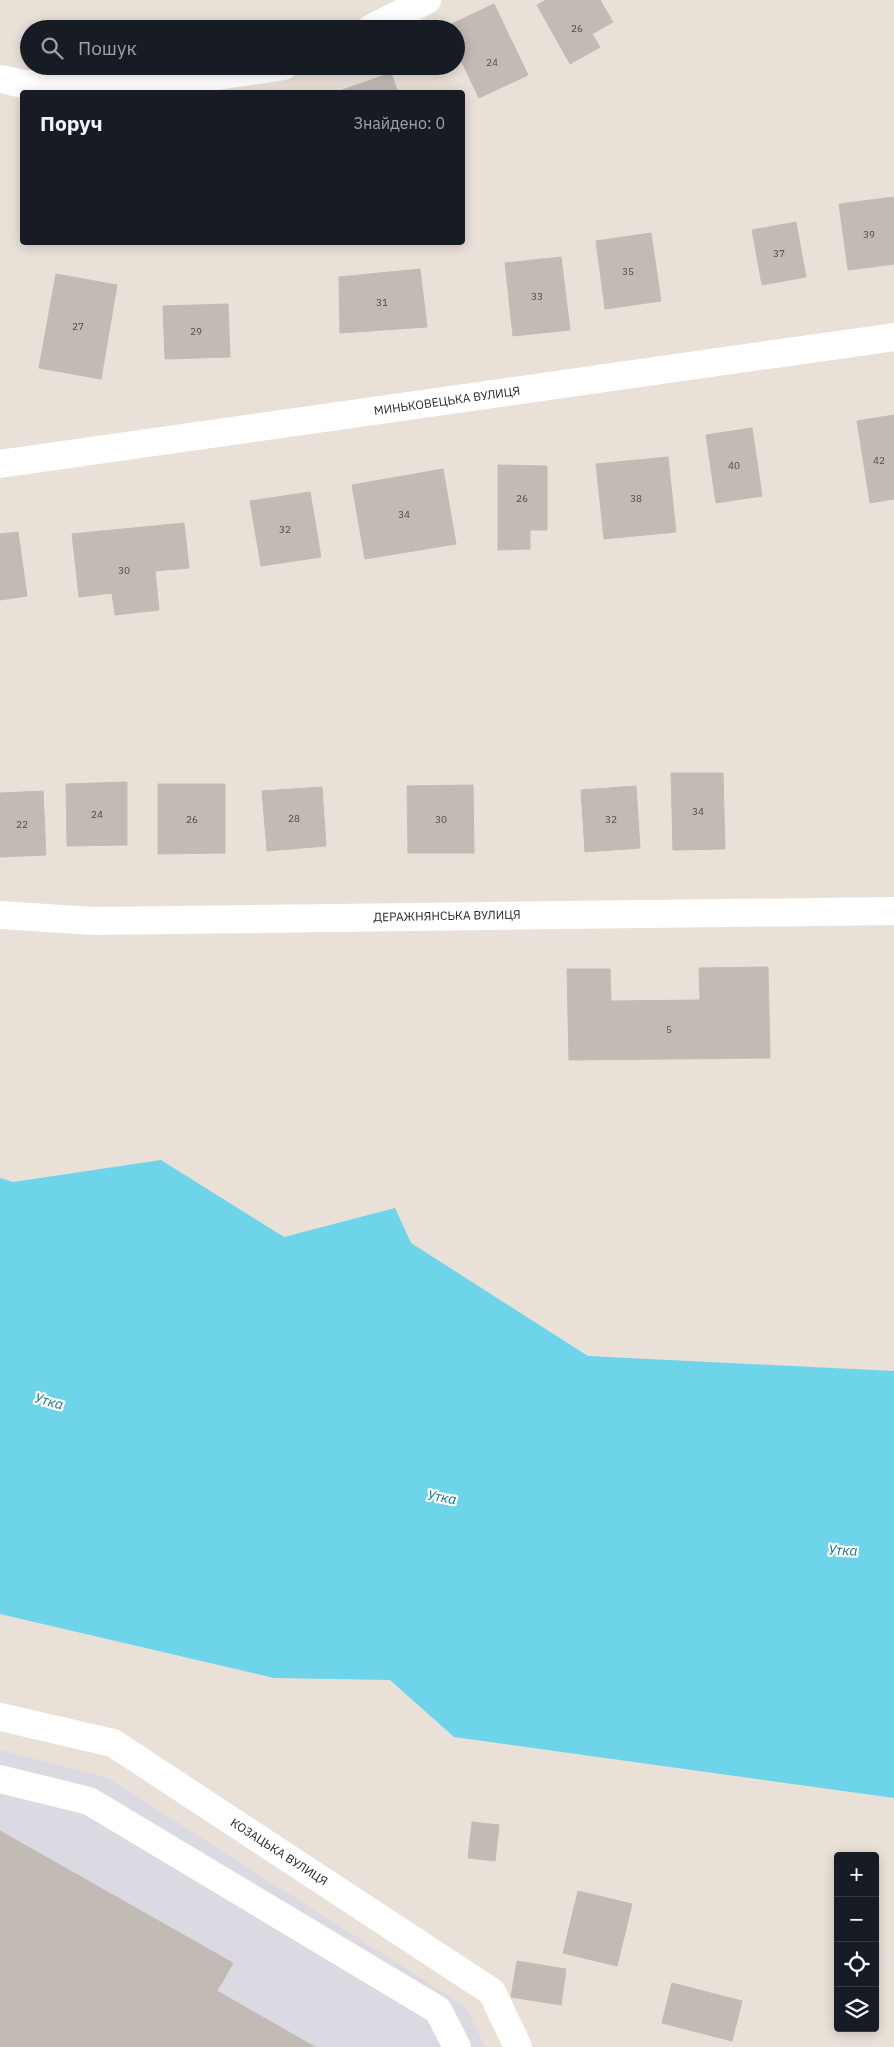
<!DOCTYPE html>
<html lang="uk">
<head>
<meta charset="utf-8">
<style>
	:root { --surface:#171b24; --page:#20242c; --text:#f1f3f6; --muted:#9ea1a6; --line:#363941 }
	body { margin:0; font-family:"IBM Plex Sans",sans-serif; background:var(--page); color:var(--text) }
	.controls { position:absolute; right:15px; bottom:15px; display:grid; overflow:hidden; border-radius:5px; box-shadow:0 2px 12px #0003 }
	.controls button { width:45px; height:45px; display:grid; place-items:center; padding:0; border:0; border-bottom:1px solid var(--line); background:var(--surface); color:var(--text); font:25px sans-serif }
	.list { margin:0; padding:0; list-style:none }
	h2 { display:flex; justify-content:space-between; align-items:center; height:65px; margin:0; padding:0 20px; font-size:21px }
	h2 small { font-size:16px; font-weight:400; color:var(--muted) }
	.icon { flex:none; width:28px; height:28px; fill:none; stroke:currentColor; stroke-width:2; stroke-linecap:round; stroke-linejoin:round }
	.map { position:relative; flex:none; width:894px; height:2047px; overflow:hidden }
	.search { position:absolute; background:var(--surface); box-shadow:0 2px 12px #0003; left:20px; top:20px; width:445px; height:55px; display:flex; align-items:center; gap:12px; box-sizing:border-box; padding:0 18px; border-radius:28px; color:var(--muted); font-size:19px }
	.panel { position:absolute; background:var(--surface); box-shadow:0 2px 12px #0003; left:20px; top:90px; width:445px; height:155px; border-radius:5px }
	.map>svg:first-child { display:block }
	.industrial { fill:#dbd9e1 }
	.water { fill:#6ed4e9 }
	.building { fill:#c1bab5; stroke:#c4bcb3 }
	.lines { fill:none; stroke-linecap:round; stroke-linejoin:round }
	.minor { stroke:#fff; stroke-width:28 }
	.labels { text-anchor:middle; stroke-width:4.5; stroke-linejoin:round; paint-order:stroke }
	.number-label { font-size:10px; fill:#4e4c4a }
	.street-label { font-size:12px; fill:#272727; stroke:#fff }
	.water-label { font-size:14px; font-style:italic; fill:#127190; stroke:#fff }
</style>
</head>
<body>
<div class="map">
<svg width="894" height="2047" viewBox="0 0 894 2047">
	<rect width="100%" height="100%" fill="#e9e0d8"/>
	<path class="industrial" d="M0,1750L108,1778L466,2007L485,2047H0Z"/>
	<path class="water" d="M161,1160L284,1237L395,1208L411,1243L588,1356L894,1371V1798L454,1737L390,1680L274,1678L0,1614V1178L13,1182Z"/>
	<path class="building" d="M546,0H600L613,22L592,34L600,47L570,64L537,5Z
		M494,4L528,75L479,98L456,50V29H446L445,27Z
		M391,73L398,92H343L342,90Z
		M894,197V264L848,270L839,204Z
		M796,222L806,277L762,285L752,230Z
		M651,233L661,301L605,309L596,241Z
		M561,257L570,330L513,336L505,263Z
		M420,269L427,327L340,333L339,277Z
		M56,274L117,285L101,379L39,368Z
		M228,304L230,357L165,359L163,306Z
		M894,415V499L870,503L857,421Z
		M752,428L762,496L716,503L706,435Z
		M668,457L676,532L604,539L596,464Z
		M498,465L547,466V530H530V549L498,550Z
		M443,469L456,544L365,559L352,485Z
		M310,492L321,557L261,566L250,501Z
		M184,523L189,568L155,571L159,610L115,615L112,593L79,597L72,534Z
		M18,532L27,596L0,600V534Z
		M671,773H723L725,849L673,850Z
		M127,782V845L67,846L66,784Z
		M158,784H225V853L158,854Z
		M473,785L474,853H408L407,786Z
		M636,786L640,848L585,852L581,790Z
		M322,787L326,846L267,851L262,791Z
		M43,791L46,855L0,857V793Z
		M768,967L770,1058L569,1060L567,969H610L611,1001L700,1000L699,968Z
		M472,1822L499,1825L495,1861L468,1858Z
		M0,1831L233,1963L217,1991L315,2047H0Z
		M578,1891L632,1904L617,1966L563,1953Z
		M517,1961L566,1969L561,2005L511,1997Z
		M672,1983L742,2001L732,2041L662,2023Z"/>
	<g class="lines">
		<path class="minor" d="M370,29L427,0
			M0,79L23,84L151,86L284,66
			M0,464L894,337
			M0,915L93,921L894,911
			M0,1717L113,1743L492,1992L518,2047
			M0,1779L89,1801L438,2010L457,2047"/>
	</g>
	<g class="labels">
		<g class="number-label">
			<text x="577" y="32">26</text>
			<text x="492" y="66">24</text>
			<text x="869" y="238">39</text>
			<text x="779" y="257">37</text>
			<text x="628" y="275">35</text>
			<text x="537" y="300">33</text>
			<text x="382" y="306">31</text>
			<text x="78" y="330">27</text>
			<text x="196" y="335">29</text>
			<text x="879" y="464">42</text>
			<text x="734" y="469">40</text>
			<text x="522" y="502">26</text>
			<text x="636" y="502">38</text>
			<text x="404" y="518">34</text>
			<text x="285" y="533">32</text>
			<text x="124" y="574">30</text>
			<text x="698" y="815">34</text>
			<text x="97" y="818">24</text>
			<text x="294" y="822">28</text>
			<text x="192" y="823">26</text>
			<text x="441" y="823">30</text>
			<text x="611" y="823">32</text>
			<text x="22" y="828">22</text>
			<text x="669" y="1033">5</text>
		</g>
		<g class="street-label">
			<text transform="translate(447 401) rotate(-8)" y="4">МИНЬКОВЕЦЬКА ВУЛИЦЯ</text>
			<text transform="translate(447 916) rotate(-1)" y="4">ДЕРАЖНЯНСЬКА ВУЛИЦЯ</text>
			<text transform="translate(279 1852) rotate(33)" y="4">КОЗАЦЬКА ВУЛИЦЯ</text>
		</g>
		<g class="water-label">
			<text transform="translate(49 1401) rotate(15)" y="5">Утка</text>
			<text transform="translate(442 1497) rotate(10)" y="5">Утка</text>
			<text transform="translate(843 1550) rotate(2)" y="5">Утка</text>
		</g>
	</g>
</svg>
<div class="controls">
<button>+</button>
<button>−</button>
<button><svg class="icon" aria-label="locate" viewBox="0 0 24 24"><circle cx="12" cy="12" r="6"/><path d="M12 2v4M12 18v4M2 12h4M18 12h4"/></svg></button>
<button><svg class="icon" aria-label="layers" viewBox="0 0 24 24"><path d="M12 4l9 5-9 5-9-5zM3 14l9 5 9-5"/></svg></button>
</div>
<div class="search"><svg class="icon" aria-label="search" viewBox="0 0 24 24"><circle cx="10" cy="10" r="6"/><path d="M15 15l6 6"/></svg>Пошук</div>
<section class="panel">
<h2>Поруч<small>Знайдено: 0</small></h2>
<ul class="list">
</ul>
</section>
</div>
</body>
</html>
